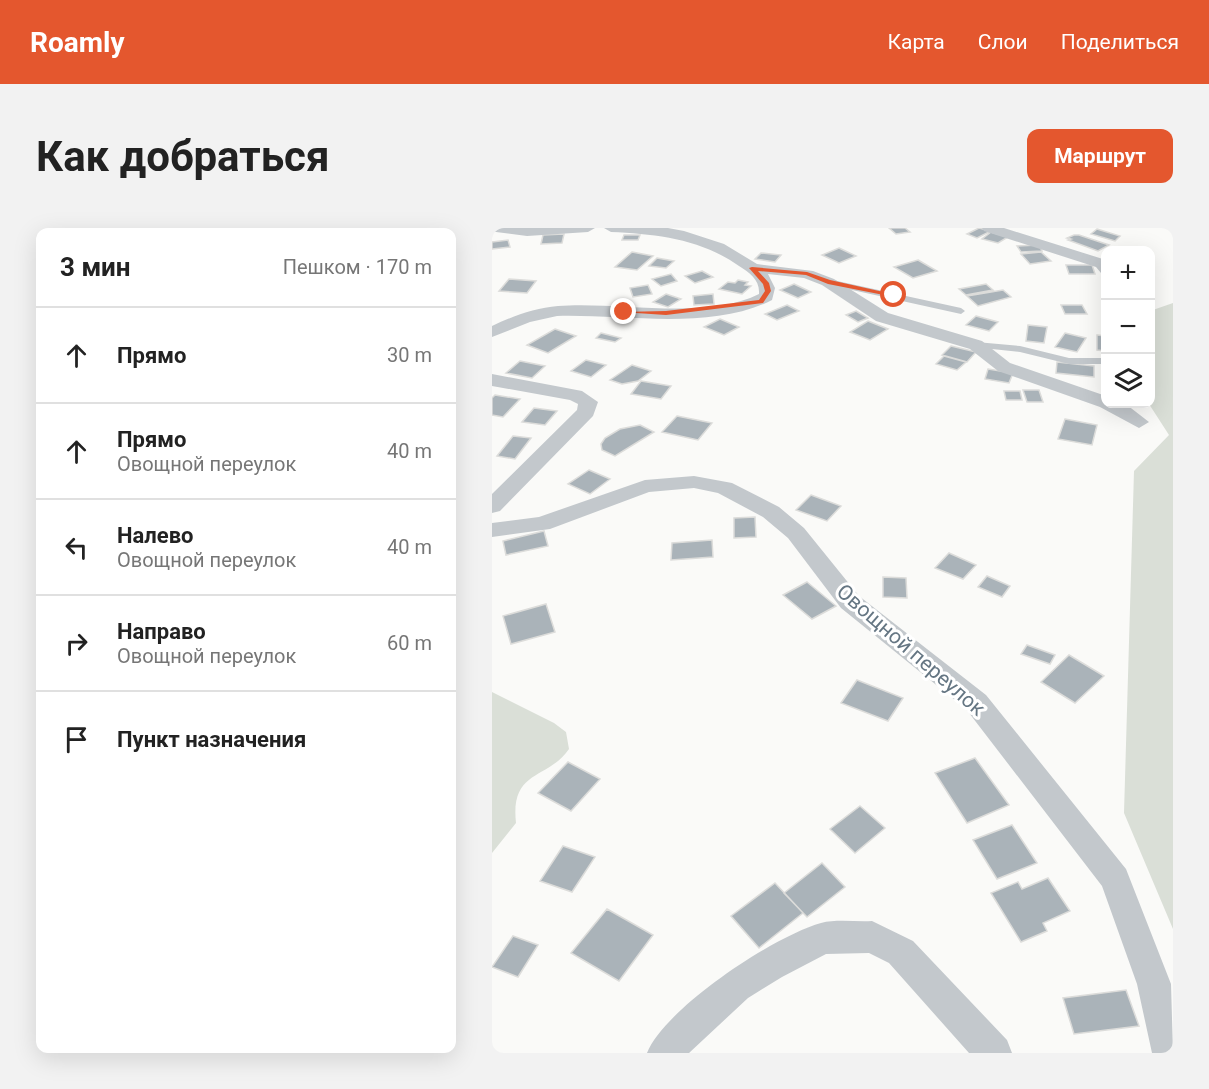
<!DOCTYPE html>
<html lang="ru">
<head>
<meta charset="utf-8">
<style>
	:root { --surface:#fff; --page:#f2f2f2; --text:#222; --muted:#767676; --line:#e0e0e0; --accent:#e4572e }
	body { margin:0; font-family:Roboto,sans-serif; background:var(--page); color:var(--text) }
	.controls { position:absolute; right:18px; top:18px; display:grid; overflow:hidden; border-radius:12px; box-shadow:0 6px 24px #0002 }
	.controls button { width:54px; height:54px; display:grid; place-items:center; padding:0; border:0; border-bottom:2px solid var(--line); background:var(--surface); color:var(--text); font:30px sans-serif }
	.stop { position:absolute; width:18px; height:18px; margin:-14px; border:4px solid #e4572e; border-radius:50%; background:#fff }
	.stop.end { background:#e4572e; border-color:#fff; box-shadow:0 2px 6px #0008 }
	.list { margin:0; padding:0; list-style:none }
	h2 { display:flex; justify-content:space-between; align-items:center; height:78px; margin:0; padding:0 24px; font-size:26px }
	h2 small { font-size:20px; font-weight:400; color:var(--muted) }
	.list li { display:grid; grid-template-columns:39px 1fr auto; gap:18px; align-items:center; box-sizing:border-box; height:96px; padding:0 24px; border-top:2px solid var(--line) }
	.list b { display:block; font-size:22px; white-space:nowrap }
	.list p { margin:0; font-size:20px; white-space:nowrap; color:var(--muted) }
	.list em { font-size:20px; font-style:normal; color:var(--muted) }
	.icon { flex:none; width:33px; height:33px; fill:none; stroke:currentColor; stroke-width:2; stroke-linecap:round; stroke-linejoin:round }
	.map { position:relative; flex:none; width:681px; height:825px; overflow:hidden; border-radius:12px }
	header { display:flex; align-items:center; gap:36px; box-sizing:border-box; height:84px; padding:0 30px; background:var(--accent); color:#fff }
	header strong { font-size:28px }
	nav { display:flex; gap:33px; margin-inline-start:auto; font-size:21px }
	.intro { display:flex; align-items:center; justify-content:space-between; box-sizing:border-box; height:144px; padding:0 36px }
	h1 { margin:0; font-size:42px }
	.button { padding:15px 27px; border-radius:12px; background:var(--accent); color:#fff; font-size:21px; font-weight:700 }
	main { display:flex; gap:36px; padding:0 36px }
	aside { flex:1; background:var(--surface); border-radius:12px; box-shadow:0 6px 24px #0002 }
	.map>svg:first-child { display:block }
	.green { fill:#dadfd7 }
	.building { fill:#aab3b9; stroke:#dcdcda; stroke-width:1.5 }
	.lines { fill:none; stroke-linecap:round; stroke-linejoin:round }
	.service { fill:#c3c8cc; fill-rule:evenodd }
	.minor { fill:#c3c8cc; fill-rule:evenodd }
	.route { fill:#e4572e }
	.labels { text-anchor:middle; stroke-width:6; stroke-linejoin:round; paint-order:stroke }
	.street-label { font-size:21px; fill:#657683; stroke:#fff }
</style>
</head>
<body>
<header>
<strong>Roamly</strong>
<nav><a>Карта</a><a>Слои</a><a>Поделиться</a></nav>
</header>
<div class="intro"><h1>Как добраться</h1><a class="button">Маршрут</a></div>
<main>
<aside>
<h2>3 мин<small>Пешком · 170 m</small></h2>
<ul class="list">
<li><svg class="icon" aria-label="ahead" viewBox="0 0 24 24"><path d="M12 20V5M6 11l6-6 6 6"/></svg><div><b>Прямо</b></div><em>30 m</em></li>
<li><svg class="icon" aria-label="ahead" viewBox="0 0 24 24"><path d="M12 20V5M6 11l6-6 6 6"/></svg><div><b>Прямо</b><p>Овощной переулок</p></div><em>40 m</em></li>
<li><svg class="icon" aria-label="left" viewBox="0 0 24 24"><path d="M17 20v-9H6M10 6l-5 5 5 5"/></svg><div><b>Налево</b><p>Овощной переулок</p></div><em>40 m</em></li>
<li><svg class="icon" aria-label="right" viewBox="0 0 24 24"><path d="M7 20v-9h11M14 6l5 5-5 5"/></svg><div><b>Направо</b><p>Овощной переулок</p></div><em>60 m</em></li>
<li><svg class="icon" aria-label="arrive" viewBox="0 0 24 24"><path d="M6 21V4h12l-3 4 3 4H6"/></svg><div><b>Пункт назначения</b></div></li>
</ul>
</aside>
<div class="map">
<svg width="681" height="825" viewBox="0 0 681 825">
	<rect width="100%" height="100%" fill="#fafaf8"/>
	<path class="green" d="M681,75V701L632,585L642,243L677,207L657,176L658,83Z
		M0,464L62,495L74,504L77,521C56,552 18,541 24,595L0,625Z"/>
	<path class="building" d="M397,0H413L418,4L404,6Z
		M487,0L499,3L485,10L475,6Z
		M605,1L628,8L623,13L599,6Z
		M499,4L516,9L506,15L490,11Z
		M72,6L70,15L49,16L51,7Z
		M132,7H148L146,12H130Z
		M582,7H587L617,17L606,23L576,12L579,11L575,10Z
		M16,12L18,19L0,21V14Z
		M547,17L550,23L529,24L525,18Z
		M347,20L364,28L347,35L330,27Z
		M140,24L161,28L145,42L123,39Z
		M549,24L559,33L538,36L529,26Z
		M269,25L289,27L283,34L263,31Z
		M165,30L182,33L174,40L157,38Z
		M426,32L445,43L421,50L402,39Z
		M574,37H600L603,46H577Z
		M210,43L221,49L203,55L193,48Z
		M179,46L185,53L169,58L160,51Z
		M17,51L44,53L35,65L7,63Z
		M246,52L256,54L253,57L259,58L250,66L227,61L236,54L243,55Z
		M302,56L319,64L306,70L288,62Z
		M494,56L501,62L474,67L467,61Z
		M156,57L160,66L141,69L138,60Z
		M511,62L519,69L486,78L475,68Z
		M174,66L189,71L176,79L161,74Z
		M221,66L222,76L202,77L201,68Z
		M295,77L307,83L285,92L273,86Z
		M569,77H590L595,86H573Z
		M364,83L376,90L366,94L354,87Z
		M484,88L506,94L497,103L474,97Z
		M228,91L247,99L232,107L212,99Z
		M376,93L396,101L378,112L358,104Z
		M536,97L555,99L552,115L534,113Z
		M63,101L84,108L56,125L35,117Z
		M109,105L129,110L123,114L104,110Z
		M573,105L594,110L585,124L563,119Z
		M605,107L614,108V123L605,122Z
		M459,118L484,124L475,134L450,127Z
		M452,128L474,134L465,142L444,136Z
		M94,132L114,137L99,149L79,143Z
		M28,133L53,138L40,150L14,145Z
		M565,134L602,138V149L564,145Z
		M140,137L159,143L146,153L130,156L118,152Z
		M496,141L521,145L517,155L493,151Z
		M149,153L179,158L169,171L139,166Z
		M531,162H547L551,174H535Z
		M512,163H528L530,172H514Z
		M3,167L28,171L11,189L0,187V170Z
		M42,180L65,183L53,197L30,194Z
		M185,188L220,195L206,212L170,204Z
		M573,191L605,197L600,217L566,211Z
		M148,197L162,204L123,228L110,222L109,216L113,210L128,201Z
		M21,208L39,210L23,231L5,228Z
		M97,242L118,251L98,266L76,256Z
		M319,267L349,278L335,293L304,282Z
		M263,289L264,309L242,310V290Z
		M52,303L56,318L14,327L11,313Z
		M220,312L221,329L179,332L180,315Z
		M457,325L484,337L471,351L443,340Z
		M495,348L518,358L510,369L486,359Z
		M391,349L414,350L415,370L391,369Z
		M315,354L344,378L320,391L291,367Z
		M54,376L63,404L19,416L11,388Z
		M535,417L563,427L558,436L529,426Z
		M577,427L612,448L583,475L549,454Z
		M365,452L411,470L396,493L349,475Z
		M483,530L517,577L475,595L443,545Z
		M76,534L108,551L79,583L46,565Z
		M368,578L393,600L363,625L338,601Z
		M520,597L545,635L505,651L481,612Z
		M71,618L103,629L80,664L48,653Z
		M330,635L353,659L315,689L292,665Z
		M556,650L578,683L551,695L555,703L529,714L499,665L526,654L530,661Z
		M283,655L311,685L267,720L239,688Z
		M115,681L161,707L127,753L79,725Z
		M21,708L46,717L26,749L0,739Z
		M634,762L647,798L582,806L571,770Z"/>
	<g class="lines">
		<path class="service" d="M336,51L469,80L473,83L469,86L333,56V52Z
			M484,114L528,118L577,130H614V136H577L528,124L481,119L479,117Z"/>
		<path class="minor" d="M0,0H103L96,4L35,8L4,4L0,3Z
			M112,0H176L192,3L232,16L265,36L321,43L342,51L396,85L490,113L518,135L614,168V176L635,177L657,194L647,200L608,179L506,143L478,121L384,93L330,57L312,50L276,46L283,60L280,72C220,103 131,86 65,88L38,94L0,109V98C21,88 43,80 66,78C125,73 214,93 267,66C268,52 258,45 247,38C209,11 165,6 119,4Z
			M490,0H512L614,32V47L609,45L604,39L492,3Z
			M0,146L90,163L106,174L101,188L8,283L0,285V266L85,182L86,176L78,172L0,158Z
			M202,248L240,255L287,279L312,300L367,368L494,467L634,641L679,756L681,825H660L645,756L610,658L474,481L349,380L296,310L271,289L226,265L202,260L157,264L58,301L0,309V295L47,289L153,252Z
			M380,693L421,713L515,812L520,825H477L397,735L377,725L334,726L290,749L256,770L197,825H155C173,780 282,708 329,695C344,691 364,694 380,693Z"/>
	</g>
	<path class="route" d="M260,39L315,44L338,52L405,67L402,69L336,56L314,47L266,43L277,55L279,63L271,75L174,87L129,84L174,83L267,72L273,63L271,56L257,40Z"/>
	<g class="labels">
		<g class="street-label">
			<text transform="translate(419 422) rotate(41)" y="7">Овощной переулок</text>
		</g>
	</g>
</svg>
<div class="controls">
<button>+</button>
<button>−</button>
<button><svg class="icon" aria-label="layers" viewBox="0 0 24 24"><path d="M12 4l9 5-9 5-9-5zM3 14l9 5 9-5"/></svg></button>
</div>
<div class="stop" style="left:402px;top:67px"></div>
<div class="stop end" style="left:132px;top:84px"></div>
</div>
</main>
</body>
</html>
